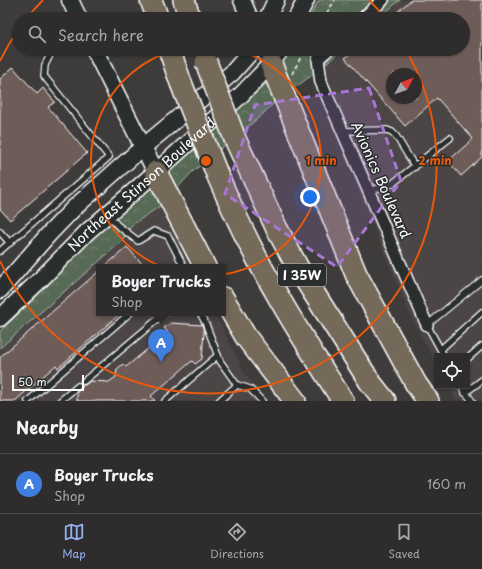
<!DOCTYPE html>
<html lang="en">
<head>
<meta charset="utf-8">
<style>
	:root { --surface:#2e2c2c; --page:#3a3838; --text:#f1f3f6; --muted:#a7a7a9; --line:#494848; --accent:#95b2f1 }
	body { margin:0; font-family:"Playpen Sans",sans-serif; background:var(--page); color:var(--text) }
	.controls { position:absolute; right:12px; bottom:12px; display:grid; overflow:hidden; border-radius:0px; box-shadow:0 1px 3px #0004 }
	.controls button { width:36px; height:36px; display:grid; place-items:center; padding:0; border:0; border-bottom:1px solid var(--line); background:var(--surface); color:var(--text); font:20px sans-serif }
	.compass { position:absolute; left:386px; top:68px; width:36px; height:36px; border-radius:50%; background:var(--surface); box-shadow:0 1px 3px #0004; rotate:49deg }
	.scale { position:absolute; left:12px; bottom:10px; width:72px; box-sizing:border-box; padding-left:4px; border:2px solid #fff; border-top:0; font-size:11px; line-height:14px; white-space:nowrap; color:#fff; -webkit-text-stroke:3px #2a2d2e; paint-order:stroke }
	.you { position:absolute; left:310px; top:197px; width:14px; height:14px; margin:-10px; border:3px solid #fff; border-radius:50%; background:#1a73e8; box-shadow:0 0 0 6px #1a73e833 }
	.badge { display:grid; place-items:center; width:26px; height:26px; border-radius:50%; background:var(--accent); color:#fff; font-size:13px; font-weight:700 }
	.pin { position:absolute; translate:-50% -33px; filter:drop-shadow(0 1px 2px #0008) }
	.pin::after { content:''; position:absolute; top:21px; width:14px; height:12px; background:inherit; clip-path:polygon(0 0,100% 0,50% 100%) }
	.popup { position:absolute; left:96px; top:264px; width:130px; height:52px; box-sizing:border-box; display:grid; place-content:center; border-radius:0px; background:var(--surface); filter:drop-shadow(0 1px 3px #0005); font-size:13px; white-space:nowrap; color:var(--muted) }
	.popup b { font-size:15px; color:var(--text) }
	.popup::after { content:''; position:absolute; left:50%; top:100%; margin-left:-8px; border:8px solid transparent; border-top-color:var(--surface) }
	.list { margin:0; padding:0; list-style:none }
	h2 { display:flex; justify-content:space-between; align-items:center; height:52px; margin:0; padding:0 16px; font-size:17px }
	h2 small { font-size:13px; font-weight:400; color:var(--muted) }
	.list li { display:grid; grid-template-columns:26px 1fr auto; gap:12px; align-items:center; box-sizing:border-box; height:60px; padding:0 16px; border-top:1px solid var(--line) }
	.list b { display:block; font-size:15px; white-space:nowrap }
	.list p { margin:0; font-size:13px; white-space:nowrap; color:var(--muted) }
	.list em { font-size:13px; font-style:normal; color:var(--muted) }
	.icon { flex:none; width:22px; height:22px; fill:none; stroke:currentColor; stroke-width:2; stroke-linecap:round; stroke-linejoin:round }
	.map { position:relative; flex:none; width:482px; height:401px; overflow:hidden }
	.search { position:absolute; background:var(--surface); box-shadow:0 1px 3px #0004; left:12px; right:12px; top:12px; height:44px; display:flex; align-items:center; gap:10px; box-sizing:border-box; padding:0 14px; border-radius:22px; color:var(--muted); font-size:15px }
	.sheet { height:112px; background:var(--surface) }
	nav { display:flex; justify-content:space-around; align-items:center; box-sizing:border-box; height:56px; border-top:1px solid var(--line); background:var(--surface); font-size:11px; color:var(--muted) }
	nav a { display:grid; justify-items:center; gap:2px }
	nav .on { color:var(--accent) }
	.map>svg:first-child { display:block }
	.built { fill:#4c4544; fill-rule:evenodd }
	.park { fill:url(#park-crowns); stroke:#abb5aa }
	.building { fill:#6e5b59; stroke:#fff; fill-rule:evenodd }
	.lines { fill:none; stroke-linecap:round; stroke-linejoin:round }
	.service-casing { stroke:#fff; stroke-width:8 }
	.minor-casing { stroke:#fff; stroke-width:14 }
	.secondary-casing { stroke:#fff; stroke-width:19 }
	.motorway-casing { stroke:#fff; stroke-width:24 }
	.path { stroke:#fff; stroke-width:1.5; stroke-dasharray:4 3; stroke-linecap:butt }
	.service { stroke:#2a2d2e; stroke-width:5.5 }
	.minor { stroke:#2a2d2e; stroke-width:11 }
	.secondary { stroke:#2a2d2e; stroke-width:16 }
	.motorway { stroke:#746a5a; stroke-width:21 }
	.motorway-bridge-casing { stroke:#fff; stroke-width:24; stroke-linecap:butt }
	.motorway-bridge { stroke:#746a5a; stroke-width:21 }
	.marked { fill:#a976d5; fill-opacity:0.2; stroke:#a976d5; stroke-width:3; stroke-dasharray:8 5; stroke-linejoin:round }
	.ring { fill:none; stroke:#e8590c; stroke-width:2 }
	.labels { text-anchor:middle; stroke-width:3; stroke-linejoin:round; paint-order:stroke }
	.shield { fill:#2a2d2e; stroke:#bfc0c0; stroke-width:1 }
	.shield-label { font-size:13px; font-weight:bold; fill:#fff }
	.street-label { font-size:14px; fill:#fff; stroke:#2a2d2e }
	.centre { fill:#e8590c; stroke:#2a2d2e; stroke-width:2 }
	.ring-label { font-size:12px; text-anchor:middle; font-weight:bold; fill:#e8590c; stroke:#2a2d2e; stroke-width:3; stroke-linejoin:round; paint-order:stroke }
</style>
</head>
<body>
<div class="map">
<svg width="482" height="401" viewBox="0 0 482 401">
	<defs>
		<pattern id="park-crowns" width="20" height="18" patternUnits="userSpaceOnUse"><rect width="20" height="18" fill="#576b56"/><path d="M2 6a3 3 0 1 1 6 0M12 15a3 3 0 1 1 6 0" fill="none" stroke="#70816f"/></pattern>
	</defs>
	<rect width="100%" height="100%" fill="#3e3b3b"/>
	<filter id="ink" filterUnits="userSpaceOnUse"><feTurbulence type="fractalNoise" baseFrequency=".025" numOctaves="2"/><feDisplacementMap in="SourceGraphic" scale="8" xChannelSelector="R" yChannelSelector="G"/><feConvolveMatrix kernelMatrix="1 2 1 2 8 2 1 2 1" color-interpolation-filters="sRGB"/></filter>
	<g filter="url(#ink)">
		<path class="built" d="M400,0H482V401L456,400L448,386H467V356H437V365L411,317L311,76L343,49H463V19H377ZM392,74H416V98H392Z
			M163,204L193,267H99V313H215L245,374L268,401H0V349L122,241L132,225Z"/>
		<path class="park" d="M319,0H400L377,19H308Z
			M289,49H343L311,76L277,100L262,115L192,172L163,204L132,225L122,241L0,348V331L35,298L66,262L95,234L266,84Z"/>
		<path class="building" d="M411,0H482V157L461,176L448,161L473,139L437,98L405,126L345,58L355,49H463V19H389ZM392,74H416V98H392Z
			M13,67L37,94L43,88L55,102L48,107L87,153L10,220L0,209V79Z
			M127,247L145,267H104Z
			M99,271V313H121L58,368L56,365L15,401H0V357Z
			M171,323L202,325L204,331L202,359L195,364L192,361L151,396L155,401H77V392L82,388V385H85L90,381L109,382L116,377L117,369L123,364L126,367L168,332L164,328Z"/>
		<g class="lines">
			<g class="service-casing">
				<path id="service" d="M343,131L387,130L392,132L396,136L415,167
					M369,191L392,184L450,138
					M108,214L117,225L138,241L154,231L168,236L184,267
					M0,232L10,243
					M0,251L109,157L44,76L45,65L53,49
					M200,313L205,322L220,361L237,385L219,401
					M441,349L482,312
					M444,356L427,325L482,280
					M467,359L482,346
					M84,381L165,313
					M237,385L250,389L262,401
					M461,386L472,401
					M465,393L482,380
					M28,401L130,313
					M60,401L78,386
					M165,401L218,355"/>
			</g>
			<g class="minor-casing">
				<path id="minor" d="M362,19L383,0
					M329,49L318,59L321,82L427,325"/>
			</g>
			<g class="secondary-casing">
				<g id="secondary">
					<path d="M70,0L79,19"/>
					<path d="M242,0L250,19"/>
					<path d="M267,19L276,0"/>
					<path d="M296,19L306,0"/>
					<path d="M94,49L143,147L156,172"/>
					<path d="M264,49L271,64"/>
					<path d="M0,290L48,235L74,208L143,147L232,73L248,55L251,49"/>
					<path id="s1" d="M0,318L42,278L87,232L156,172L241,95L271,64L281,49"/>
				</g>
			</g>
			<g class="motorway-casing">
				<path id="motorway" d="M151,0L158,19
					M184,0L190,19
					M169,49L181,83
					M271,64L356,274L416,384L428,401
					M235,139L277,229L298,268L370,382L385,401
					M156,172L205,267
					M217,174C234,213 252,252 274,289C295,327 319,364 343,401
					M223,298L246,337L295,401"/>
			</g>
			<path class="path" d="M323,19L335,0
				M292,74L305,49"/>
			<use href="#service" class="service"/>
			<use href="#minor" class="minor"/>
			<use href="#secondary" class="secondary"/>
			<use href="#motorway" class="motorway"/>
			<g class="motorway-bridge-casing">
				<path id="motorway-bridge" d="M206,62L235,139
					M181,83L217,174"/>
			</g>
			<use href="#motorway-bridge" class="motorway-bridge"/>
		</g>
	</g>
	<path class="marked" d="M369,88L401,181L337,267L225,194L255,105Z"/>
	<g class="ring">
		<path d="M233 49A115 115 0 1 1 179 49"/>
		<path d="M0 61A229 229 0 0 1 18 30M27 18A229 229 0 0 1 43 0M369 0A229 229 0 0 1 385 18M406 50A229 229 0 1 1 0 261"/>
	</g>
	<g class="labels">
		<rect class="shield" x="278" y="264" width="48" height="22" rx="3"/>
		<g class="shield-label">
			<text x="302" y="280">I 35W</text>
		</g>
		<g class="street-label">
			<text transform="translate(381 180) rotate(66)" y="5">Avionics Boulevard</text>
			<text dy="5" stroke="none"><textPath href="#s1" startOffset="195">Northeast Stinson Boulevard</textPath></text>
		</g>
	</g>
	<circle cx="206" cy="161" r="6" class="centre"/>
	<g class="ring-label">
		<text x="321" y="165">1 min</text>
		<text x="435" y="165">2 min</text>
	</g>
</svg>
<div class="controls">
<button><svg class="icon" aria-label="locate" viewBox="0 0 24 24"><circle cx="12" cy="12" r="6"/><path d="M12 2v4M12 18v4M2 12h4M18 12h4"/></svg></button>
</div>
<svg class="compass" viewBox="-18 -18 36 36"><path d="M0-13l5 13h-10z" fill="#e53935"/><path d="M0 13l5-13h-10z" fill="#a7a7a9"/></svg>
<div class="scale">50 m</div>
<div class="you"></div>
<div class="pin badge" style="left:161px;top:362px;background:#3f7fe0">A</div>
<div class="popup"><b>Boyer Trucks</b>Shop</div>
<div class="search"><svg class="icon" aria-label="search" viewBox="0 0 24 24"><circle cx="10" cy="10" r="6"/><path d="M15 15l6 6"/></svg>Search here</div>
</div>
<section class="sheet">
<h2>Nearby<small></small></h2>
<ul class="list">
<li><span class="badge" style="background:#3f7fe0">A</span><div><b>Boyer Trucks</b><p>Shop</p></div><em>160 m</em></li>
</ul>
</section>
<nav>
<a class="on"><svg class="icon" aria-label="map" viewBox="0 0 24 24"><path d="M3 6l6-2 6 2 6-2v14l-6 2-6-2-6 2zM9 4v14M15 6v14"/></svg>Map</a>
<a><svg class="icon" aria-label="directions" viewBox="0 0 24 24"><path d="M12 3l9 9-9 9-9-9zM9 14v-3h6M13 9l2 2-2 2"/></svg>Directions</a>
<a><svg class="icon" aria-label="saved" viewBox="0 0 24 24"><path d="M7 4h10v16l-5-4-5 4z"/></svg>Saved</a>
</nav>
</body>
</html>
